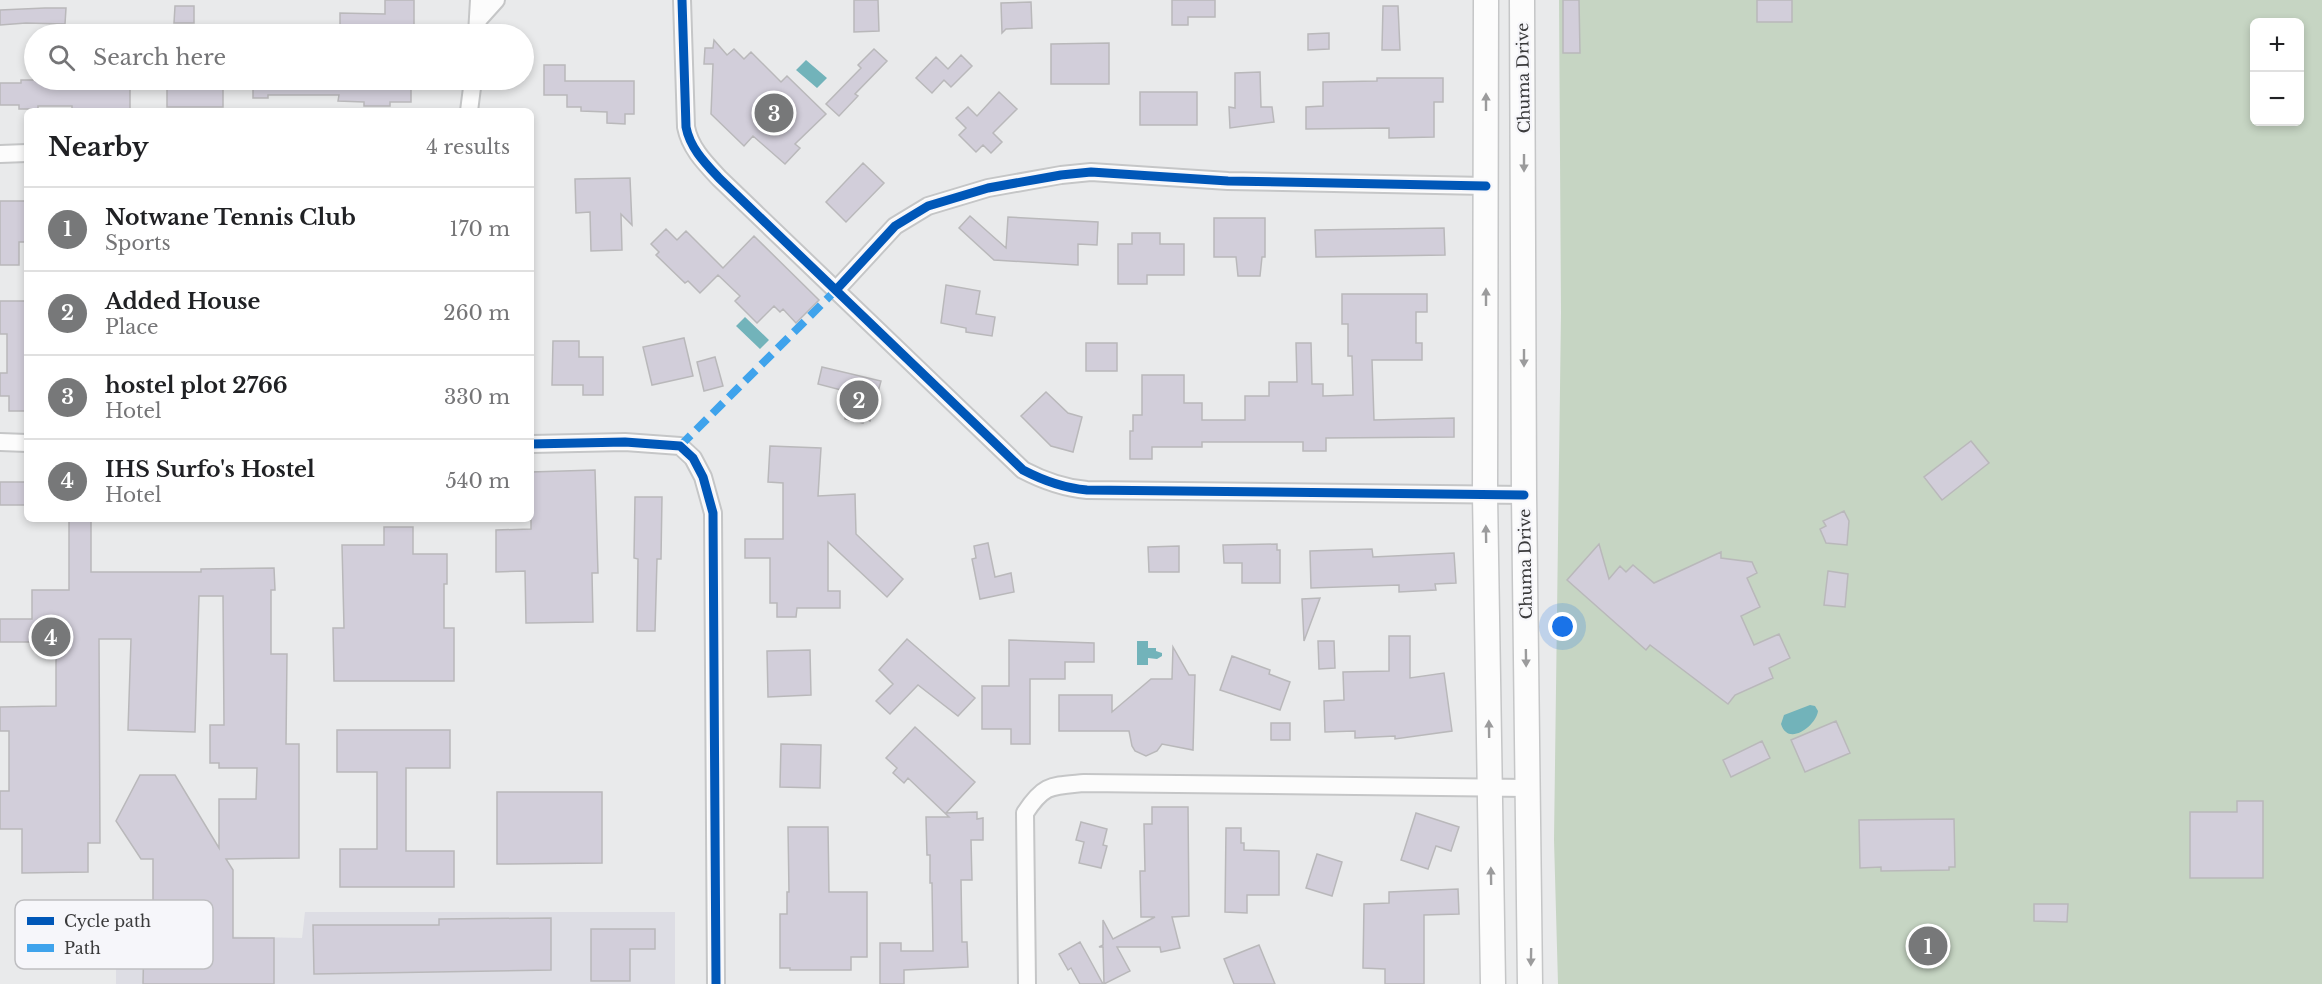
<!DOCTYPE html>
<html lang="en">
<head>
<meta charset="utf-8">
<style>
	:root { --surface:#fff; --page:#f2f2f2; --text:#202124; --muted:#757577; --line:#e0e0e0; --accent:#777879 }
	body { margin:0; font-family:"Libre Baskerville",serif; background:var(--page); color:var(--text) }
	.controls { position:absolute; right:18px; top:18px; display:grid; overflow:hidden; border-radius:9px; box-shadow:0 3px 9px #0003 }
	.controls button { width:54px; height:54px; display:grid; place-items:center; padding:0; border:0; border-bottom:2px solid var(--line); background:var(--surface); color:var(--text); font:30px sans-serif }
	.you { position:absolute; left:1563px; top:627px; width:21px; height:21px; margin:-15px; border:4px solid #fff; border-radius:50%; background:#1a73e8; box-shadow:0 0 0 9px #1a73e833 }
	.badge { display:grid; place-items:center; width:39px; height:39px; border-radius:50%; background:var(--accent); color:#fff; font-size:20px; font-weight:700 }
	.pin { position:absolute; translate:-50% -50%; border:3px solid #fff; box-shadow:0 2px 6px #0006 }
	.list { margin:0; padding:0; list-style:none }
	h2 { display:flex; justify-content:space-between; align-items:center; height:78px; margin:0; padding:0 24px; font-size:26px }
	h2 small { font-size:20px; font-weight:400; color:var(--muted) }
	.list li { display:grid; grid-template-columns:39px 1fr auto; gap:18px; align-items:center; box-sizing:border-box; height:84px; padding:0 24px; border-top:2px solid var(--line) }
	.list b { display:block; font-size:22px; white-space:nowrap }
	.list p { margin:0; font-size:20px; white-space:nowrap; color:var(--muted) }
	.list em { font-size:20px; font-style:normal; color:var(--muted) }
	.icon { flex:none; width:33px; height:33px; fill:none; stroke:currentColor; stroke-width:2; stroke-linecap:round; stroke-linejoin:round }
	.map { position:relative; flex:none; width:2322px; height:984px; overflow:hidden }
	.search { position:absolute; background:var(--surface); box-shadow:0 3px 9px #0003; left:24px; top:24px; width:510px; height:66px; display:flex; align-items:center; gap:15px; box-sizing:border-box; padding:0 21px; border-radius:33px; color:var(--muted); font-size:22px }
	.panel { position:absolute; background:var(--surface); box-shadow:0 3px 9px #0003; left:24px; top:108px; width:510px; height:414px; border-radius:9px }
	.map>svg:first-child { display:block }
	.built { fill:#dddde4 }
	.green { fill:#c6d5c3; fill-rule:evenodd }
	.water { fill:#72b3ba }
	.building { fill:#d2ceda; stroke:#b9b8ba; stroke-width:1.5 }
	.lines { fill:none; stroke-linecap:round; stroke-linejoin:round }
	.minor-casing { stroke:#c5c6c7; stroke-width:20 }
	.secondary-casing { stroke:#c5c6c7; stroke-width:27 }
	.minor { stroke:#fcfcfc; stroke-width:16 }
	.secondary { stroke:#fcfcfc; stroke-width:24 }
	.quiet { stroke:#3fa3ec; stroke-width:8; stroke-dasharray:15 8; stroke-linecap:butt }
	.cycleway-casing { stroke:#f6f6fa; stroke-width:13 }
	.cycleway { stroke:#0057b8; stroke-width:9 }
	.oneway { fill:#9b9b9c }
	.labels { text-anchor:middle; stroke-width:4.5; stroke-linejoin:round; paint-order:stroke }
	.street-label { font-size:16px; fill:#3a3a3b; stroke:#f6f6fa }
	.key { fill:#f6f6fa; stroke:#bebec1; stroke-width:1.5 }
	.key-label { font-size:16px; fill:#3a3a3b }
</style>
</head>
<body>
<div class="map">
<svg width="2322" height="984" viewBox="0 0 2322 984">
	<rect width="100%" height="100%" fill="#e9eaeb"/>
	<path class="built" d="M305,912H675V984H116V934L302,938Z"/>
	<path class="green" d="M1559,0H2322V984H1558L1554,840L1561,313ZM2254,22H2300V122H2254Z"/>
	<path class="water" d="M806,60L827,78L817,88L796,70Z
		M745,317L769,340L760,349L736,326Z
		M1137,641H1148V648H1156V651L1162,653V656L1157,659L1148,658V665H1137Z
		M1810,705L1815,706L1818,711C1816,726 1788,747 1781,724L1784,715Z"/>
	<path class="building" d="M385,0H414V29H412V34H340V13L385,14Z
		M854,0H878L879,31L854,32Z
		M1172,0H1215V17H1188V25H1172Z
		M1563,0H1579L1580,53H1563Z
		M1757,0H1792V22H1757Z
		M1031,2L1032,28L1006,29L1002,33L1001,3Z
		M175,6H194V23H174Z
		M1383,6H1398L1400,50H1382Z
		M45,8H66L65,24L26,23L0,25V10Z
		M1329,33V49L1308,50V34Z
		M714,40L727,55L734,49L744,59L751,52L781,82L787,76L826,114L795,144L800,148L785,164L753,136L744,146L711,114L713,64H704L705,48H713Z
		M1109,43V84H1051V44Z
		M874,49L887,61L855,94L858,96L839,116L826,104L861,68L858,65Z
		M961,55L972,66L951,87L944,80L932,93L916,78L936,57L948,69Z
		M544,65H565V81H634V114H625V124L607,123V112L581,111V107H567V95H544Z
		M1260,72L1261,107H1272L1274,122L1230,128L1229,107L1235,108V73Z
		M1377,78H1443V102H1434V137L1389,138V128L1306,129V107L1323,106V82L1377,81Z
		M21,80H130V111H72V106H38V109H19V105H0V83H21Z
		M188,80H223V107H167V85H188Z
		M253,80H411V102H390V106H364V102L338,101L339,95H268V98H253Z
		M999,92L1017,109L993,133L1002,142L991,153L983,145L976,152L959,135L966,128L956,118L968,107L977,116Z
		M1140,92H1197V125H1140Z
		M863,163L884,183L846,222L826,202Z
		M630,178L632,225L621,214L622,250L591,251L590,212L576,213L575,179Z
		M0,201H27V242H19V265H0Z
		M970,216L1006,248L1008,217L1098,222L1097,245L1078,244V265L994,260L959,228Z
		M1214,218H1265V257H1262L1260,276H1238L1236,257H1214Z
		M1444,228L1445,255L1316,257L1315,230Z
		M666,229L677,240L686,231L723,268L754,236L819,300L796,323L783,309L780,312L774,306L757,323L735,301L740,296L718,275L700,293L688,281L685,283L656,255L659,252L651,244Z
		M1132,233H1160V244H1184V275H1147V284H1118V244H1132Z
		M946,285L980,291L976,314L995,317L992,336L966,332V328L941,323Z
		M1342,294H1427V312H1416V343H1422V360H1372L1374,420L1454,418V437L1326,438V451H1303V442H1202V447H1152V459H1130V431H1133V415H1142V375H1184V403H1202V420H1245V396H1269V382H1297L1296,343H1311L1312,384H1323V396L1353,395L1352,356H1348V324H1342Z
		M0,301H27V411H9V396H0V373H7V334H0Z
		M684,338L693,376L652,385L643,347Z
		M553,341H579V357H603V395H583V385H552Z
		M1086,343H1117V371H1086Z
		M715,357L723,386L704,391L697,362Z
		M822,367L881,381L870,421L864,418L863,423L845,419L846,412L840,410L845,391L818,384Z
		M1046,392L1068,413L1082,417L1073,452L1051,446L1021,416Z
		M1971,441L1989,463L1942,500L1924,477Z
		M770,446L821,448L818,496L855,494L856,534L903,579L887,597L828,542V591H840V608H797L796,617H777V603H770V558H745V539H783V483L768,482Z
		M595,470L598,573H592L593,622L526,623L525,571L496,572V530L531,529V472Z
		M0,482H27V505H0Z
		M635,497H662L661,559H657L655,631H637L638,559L634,558Z
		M1844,511L1849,521L1847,545L1826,543L1820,529L1826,526L1823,521Z
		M69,519H91V572H201V569L274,568L275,590H271V654H287L286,744H299V858L226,859L233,870V938H274V984H143L144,937H153V859H141L116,821L140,775H175L219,848V799H256L257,768H219V763H210V725H224L223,596H199L195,732L128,730L131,639H99L100,843H88V872L22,873V829H0V791H9V731H0V707L56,706V642H0V619H32V590H69Z
		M384,527H413V554H447V584H444V628H454V681H334L333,628H344L342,545H384Z
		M988,543L995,577L1011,573L1014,592L980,599L972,559L976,558L974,546Z
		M1277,544V550H1280V583H1242V563H1224L1223,545Z
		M1599,544L1609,579L1620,566L1626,572L1633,565L1654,583L1721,552V558L1752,562L1757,573L1747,578L1760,607L1741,616L1754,645L1779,634L1790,658L1769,668L1773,678L1735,695L1728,704L1650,645L1646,650L1567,580Z
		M1179,546V572H1149L1148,547Z
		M1372,549L1373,557L1454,553L1456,583L1435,584L1436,590L1399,592V585L1311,588L1310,551Z
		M1828,571L1848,574L1845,607L1824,605Z
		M1320,598L1304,641L1302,599Z
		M1389,636H1410V678L1444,673L1452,731L1395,739V736L1355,738V731L1325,732L1324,701L1344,700L1343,672L1389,671Z
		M907,639L975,698L958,716L918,685L890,714L876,701L893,684L879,670Z
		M1009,640L1094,643V662H1065V679H1030V744H1011V729H982V686H1009Z
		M1318,641H1334L1335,668L1319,669Z
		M1173,647L1189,675H1195L1193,750L1162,744L1157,751L1146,756L1135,751L1132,746L1129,731H1059V695H1112V712L1151,679H1172Z
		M810,650L811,695L768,697L767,651Z
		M1232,656L1270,670L1269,674L1290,682L1280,710L1220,690Z
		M1836,721L1850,753L1805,772L1791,740Z
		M1271,723H1290V740H1271Z
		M915,727L975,782L946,813L977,812V819L983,818V840H971L972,880H961L962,942H967L968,967L904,970V984H880V943H901V951H933L932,883H930V855H927L926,817H949L908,778L904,783L893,773L897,768L886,758Z
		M337,730H450V768H406V851H454V887H340V849H377V772H337Z
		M1762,741L1770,758L1731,777L1723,760Z
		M781,744L821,745L820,788L780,787Z
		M497,792H602V863L497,864Z
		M2237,801H2263V878H2190V812H2237Z
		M1152,807H1188L1189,916L1172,917L1180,948L1161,952L1160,947H1117L1130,971L1104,984L1103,947H1099L1103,945V920L1113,939L1155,917H1141L1140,871H1145L1144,824H1152Z
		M1416,813L1459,827L1451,851L1436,846L1428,869L1401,860Z
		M1954,819L1955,867H1949V870L1881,871V867L1860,868L1859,820Z
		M1081,822L1107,829L1103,845L1107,846L1101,868L1079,863L1084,842L1076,840Z
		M788,827H828L829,892H867V957H851V970H790V968H780V914H787V892H789Z
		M1226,828H1241V843H1244V850L1279,851V895H1247V913L1225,912Z
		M1317,854L1342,862L1332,896L1306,888Z
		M1458,889L1459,914L1424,915V984H1385V969L1363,968L1364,904L1389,903V892Z
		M2034,904H2068L2067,922L2034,921Z
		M551,918V970L314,974L313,925H439V919Z
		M591,929H655V949H630V981H591Z
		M1080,942L1090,960L1103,984H1080L1071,968L1068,970L1059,954Z
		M1259,945L1275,984H1234L1224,959Z"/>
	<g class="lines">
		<g class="minor-casing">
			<path id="minor" d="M682,0L686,127C690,148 705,163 719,178L1023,470C1044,481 1063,488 1087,490L1524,495
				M478,20L496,0
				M477,34L479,0
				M469,111L473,80
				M0,154L27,153
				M836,290L895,226L928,206L988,188L1061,175L1091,172L1228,181L1486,186
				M0,442L27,443
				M531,444L625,442L680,446L693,458L703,477L713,513L716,984
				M1027,984L1025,813C1044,784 1051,786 1084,783L1527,788"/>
		</g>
		<g class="secondary-casing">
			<path id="secondary" d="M1486,0L1485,495L1493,984
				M1522,0L1524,495L1530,984"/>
		</g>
		<use href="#minor" class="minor"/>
		<use href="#secondary" class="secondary"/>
		<path class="quiet" d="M680,446L836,290"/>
		<g class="cycleway-casing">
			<path id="cycleway" d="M682,0L686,127C690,148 705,163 719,178L1023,470C1044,481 1063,488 1087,490L1524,495
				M836,290L895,226L928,206L988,188L1061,175L1091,172L1228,181L1486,186
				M531,444L625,442L680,446L693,458L703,477L713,513L716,984"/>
		</g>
		<use href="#cycleway" class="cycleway"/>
	</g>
	<defs><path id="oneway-solid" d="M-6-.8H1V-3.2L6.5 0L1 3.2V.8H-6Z" transform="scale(1.5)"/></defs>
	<g class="oneway">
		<use href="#oneway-solid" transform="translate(1486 102) rotate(-90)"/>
		<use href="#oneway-solid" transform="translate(1524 163) rotate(90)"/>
		<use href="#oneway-solid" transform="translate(1486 297) rotate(-90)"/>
		<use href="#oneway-solid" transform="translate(1524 358) rotate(90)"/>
		<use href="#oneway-solid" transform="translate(1486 534) rotate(-91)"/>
		<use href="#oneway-solid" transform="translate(1526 658) rotate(89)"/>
		<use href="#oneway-solid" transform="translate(1489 729) rotate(-91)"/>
		<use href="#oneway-solid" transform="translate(1491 876) rotate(-91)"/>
		<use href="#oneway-solid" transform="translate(1531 957) rotate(91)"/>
	</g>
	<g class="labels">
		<g class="street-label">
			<text transform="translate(1523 78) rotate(-91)" y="6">Chuma Drive</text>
			<text transform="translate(1525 564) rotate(-91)" y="6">Chuma Drive</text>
		</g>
	</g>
	<rect x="15" y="900" width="198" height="69" rx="9" class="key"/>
	<rect x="27" y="917" width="27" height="8" fill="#0057b8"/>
	<rect x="27" y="944" width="27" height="8" fill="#3fa3ec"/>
	<g class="key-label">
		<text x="64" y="927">Cycle path</text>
		<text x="64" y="954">Path</text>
	</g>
</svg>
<div class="controls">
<button>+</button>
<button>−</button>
</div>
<div class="you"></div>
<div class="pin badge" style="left:1928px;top:946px">1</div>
<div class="pin badge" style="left:859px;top:400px">2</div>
<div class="pin badge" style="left:774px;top:113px">3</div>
<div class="pin badge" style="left:51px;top:637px">4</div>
<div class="search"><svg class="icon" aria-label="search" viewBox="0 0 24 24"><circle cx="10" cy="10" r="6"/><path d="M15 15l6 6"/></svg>Search here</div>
<section class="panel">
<h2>Nearby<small>4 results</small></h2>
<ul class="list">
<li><span class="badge">1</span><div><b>Notwane Tennis Club</b><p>Sports</p></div><em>170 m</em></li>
<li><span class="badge">2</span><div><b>Added House</b><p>Place</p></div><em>260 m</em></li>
<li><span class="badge">3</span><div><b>hostel plot 2766</b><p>Hotel</p></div><em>330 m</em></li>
<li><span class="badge">4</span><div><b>IHS Surfo's Hostel</b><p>Hotel</p></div><em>540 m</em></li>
</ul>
</section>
</div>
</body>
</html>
